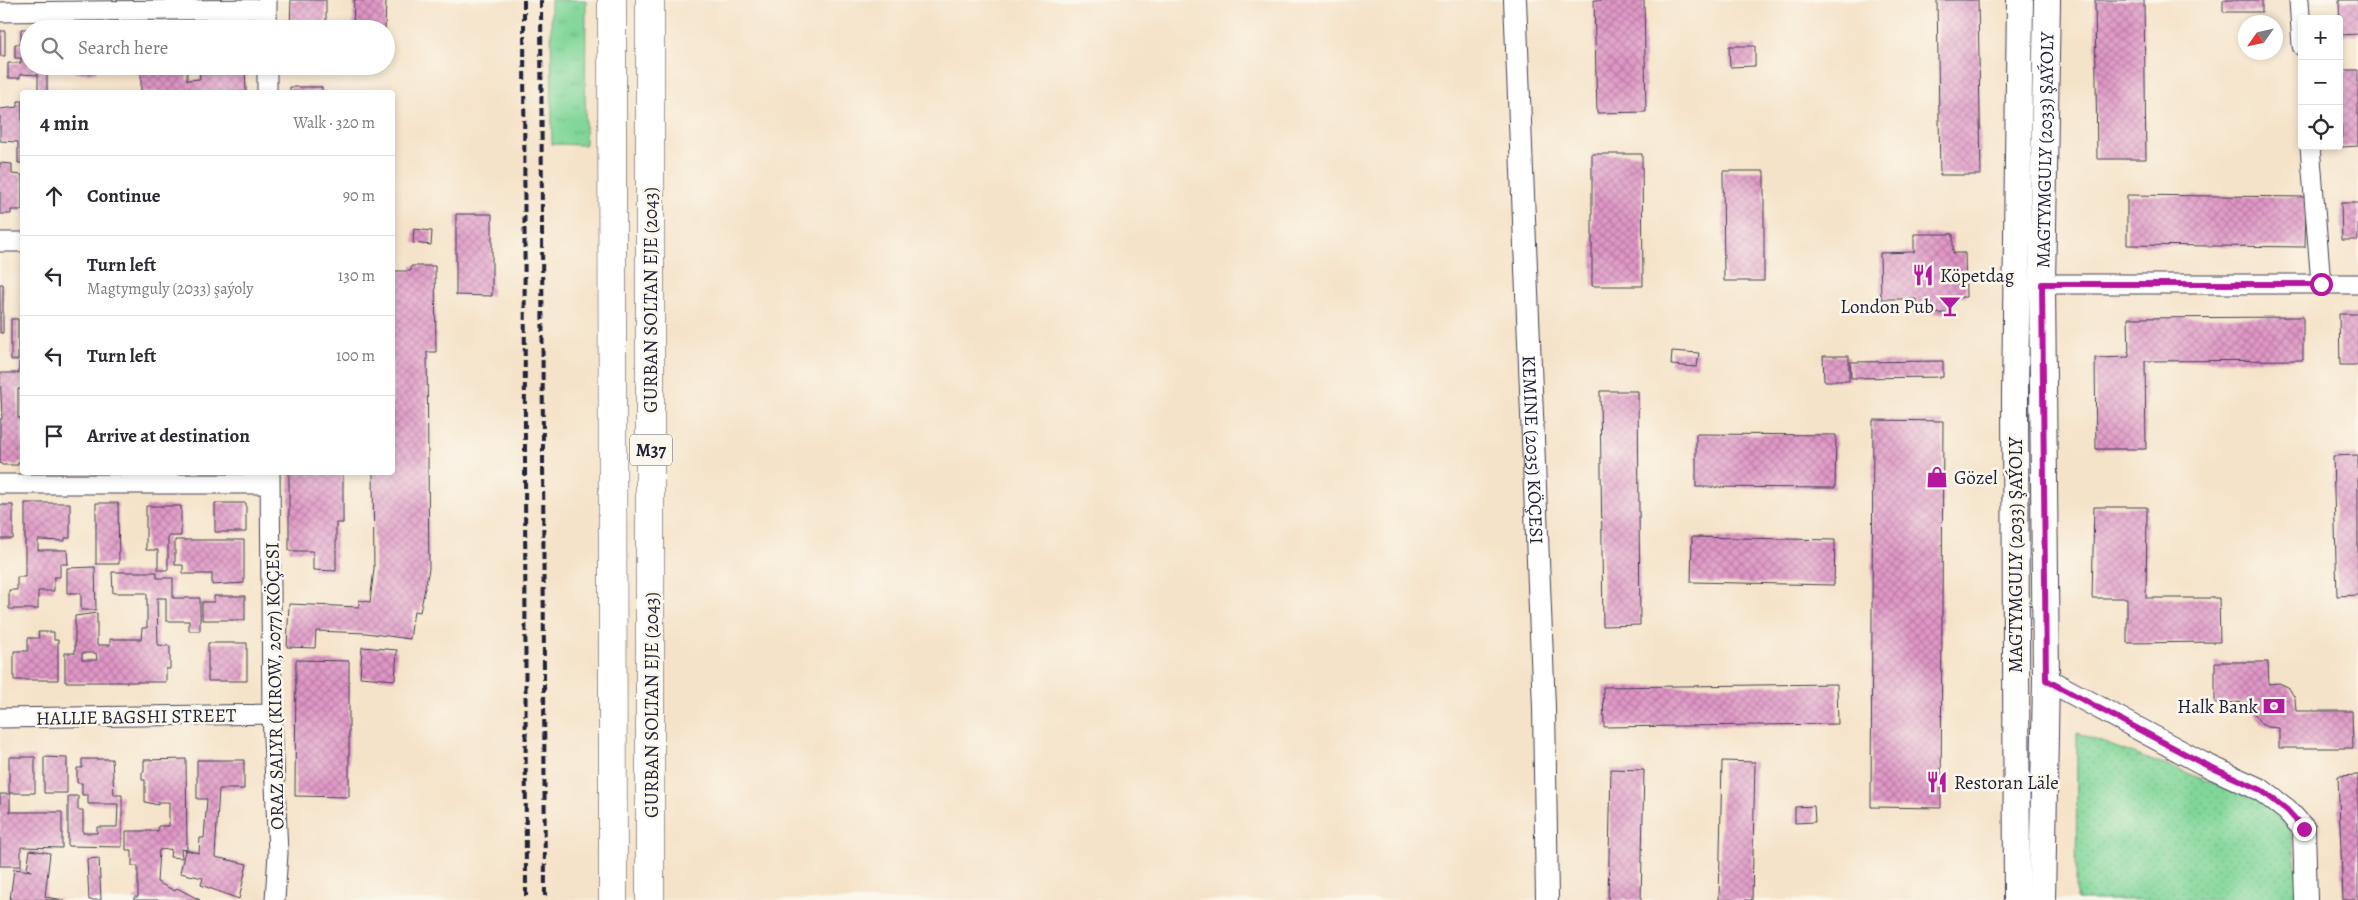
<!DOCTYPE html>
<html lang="en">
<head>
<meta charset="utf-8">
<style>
	:root { --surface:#fff; --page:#f7f7f7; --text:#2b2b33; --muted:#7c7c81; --line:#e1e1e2 }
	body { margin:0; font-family:Alegreya,serif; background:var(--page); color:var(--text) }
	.controls { position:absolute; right:15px; top:15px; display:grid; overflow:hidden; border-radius:5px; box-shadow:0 2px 8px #0003 }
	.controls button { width:45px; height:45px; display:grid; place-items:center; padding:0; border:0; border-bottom:1px solid var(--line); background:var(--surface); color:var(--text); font:25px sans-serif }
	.compass { position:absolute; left:2238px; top:15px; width:45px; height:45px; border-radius:50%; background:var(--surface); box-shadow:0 2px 8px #0003; rotate:236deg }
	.stop { position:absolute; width:15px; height:15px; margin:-11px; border:4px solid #b5179e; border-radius:50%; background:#fff }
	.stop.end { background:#b5179e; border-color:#fff; box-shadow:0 1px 5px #0008 }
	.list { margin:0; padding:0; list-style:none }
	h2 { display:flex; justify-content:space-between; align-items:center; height:65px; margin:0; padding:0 20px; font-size:21px }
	h2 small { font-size:16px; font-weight:400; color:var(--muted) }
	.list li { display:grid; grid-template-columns:32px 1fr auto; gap:15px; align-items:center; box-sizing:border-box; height:80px; padding:0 20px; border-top:1px solid var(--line) }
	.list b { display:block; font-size:19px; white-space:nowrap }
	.list p { margin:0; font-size:16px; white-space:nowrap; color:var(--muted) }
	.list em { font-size:16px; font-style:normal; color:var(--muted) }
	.icon { flex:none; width:28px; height:28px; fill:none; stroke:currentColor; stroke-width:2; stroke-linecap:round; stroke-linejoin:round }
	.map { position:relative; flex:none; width:2358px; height:900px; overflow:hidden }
	.search { position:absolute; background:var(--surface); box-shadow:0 2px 8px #0003; left:20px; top:20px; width:375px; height:55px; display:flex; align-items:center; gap:12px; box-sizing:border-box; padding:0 18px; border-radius:28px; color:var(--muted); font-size:19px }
	.panel { position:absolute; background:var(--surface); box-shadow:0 2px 8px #0003; left:20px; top:90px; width:375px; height:385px; border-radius:5px }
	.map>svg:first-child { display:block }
	.grass { fill:url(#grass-tufts); stroke:#527c6a }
	.park { fill:url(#park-dots); stroke:#527c6a }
	.building { fill:url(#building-cross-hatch); fill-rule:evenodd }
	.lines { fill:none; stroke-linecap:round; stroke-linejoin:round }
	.minor-casing { stroke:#423f50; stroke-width:21 }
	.tertiary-casing { stroke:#423f50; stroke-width:24 }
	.secondary-casing { stroke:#423f50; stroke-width:28 }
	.trunk-casing { stroke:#423f50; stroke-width:29 }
	.minor { stroke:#fff; stroke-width:19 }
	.tertiary { stroke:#fff; stroke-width:22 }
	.secondary { stroke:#fff; stroke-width:26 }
	.trunk { stroke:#fff; stroke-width:28 }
	.rail { stroke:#22223b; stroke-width:4; stroke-dasharray:8 4; stroke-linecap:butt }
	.route { stroke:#b5179e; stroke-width:6 }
	.labels { text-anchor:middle; stroke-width:5; stroke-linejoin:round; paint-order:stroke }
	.shield { fill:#fbf7ec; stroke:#636270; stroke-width:1 }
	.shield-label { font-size:18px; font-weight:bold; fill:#22223b }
	.street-label { font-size:19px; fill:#22223b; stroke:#fbf7ec }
	.poi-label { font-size:19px; fill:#22223b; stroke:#fbf7ec; text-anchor:start }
</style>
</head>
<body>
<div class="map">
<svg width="2358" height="900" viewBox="0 0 2358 900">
	<defs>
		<pattern id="grass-tufts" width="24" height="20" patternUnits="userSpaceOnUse" patternTransform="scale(1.25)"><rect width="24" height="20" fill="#81d699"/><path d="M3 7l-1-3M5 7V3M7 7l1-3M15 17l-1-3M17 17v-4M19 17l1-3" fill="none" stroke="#6fb785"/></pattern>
		<pattern id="park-dots" width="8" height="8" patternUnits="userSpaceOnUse" patternTransform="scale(1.25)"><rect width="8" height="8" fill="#81d699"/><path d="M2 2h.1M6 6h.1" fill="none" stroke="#6fb785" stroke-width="1.8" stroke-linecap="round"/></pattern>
		<pattern id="building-cross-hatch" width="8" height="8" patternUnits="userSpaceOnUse" patternTransform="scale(1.25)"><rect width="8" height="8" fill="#e096c6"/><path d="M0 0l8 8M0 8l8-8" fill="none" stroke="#b57aa2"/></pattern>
	</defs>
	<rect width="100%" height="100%" fill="#fbf7ec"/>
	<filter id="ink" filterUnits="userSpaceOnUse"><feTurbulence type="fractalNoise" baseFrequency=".02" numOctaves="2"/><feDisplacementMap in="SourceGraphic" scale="10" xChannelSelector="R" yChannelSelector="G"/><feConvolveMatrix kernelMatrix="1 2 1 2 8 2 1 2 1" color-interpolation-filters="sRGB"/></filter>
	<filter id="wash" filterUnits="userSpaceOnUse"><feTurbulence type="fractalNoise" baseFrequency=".0096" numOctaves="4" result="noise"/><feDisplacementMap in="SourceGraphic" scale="20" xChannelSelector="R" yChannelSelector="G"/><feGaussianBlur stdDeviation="1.12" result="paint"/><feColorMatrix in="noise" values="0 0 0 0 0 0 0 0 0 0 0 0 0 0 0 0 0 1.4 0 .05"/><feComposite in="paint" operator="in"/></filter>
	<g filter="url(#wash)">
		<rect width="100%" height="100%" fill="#f5e3c9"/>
		<path class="grass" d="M551,0H586L585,145L552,144Z"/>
		<path class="park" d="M2077,733L2287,810L2302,900H2076Z"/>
		<g id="blocks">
			<path class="building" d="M291,0H326V29H290Z
				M354,0H386L385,29H353Z
				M1594,0H1644L1646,112L1597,113Z
				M1937,0H1978L1981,175H1940Z
				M2095,0H2144L2146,159H2097Z
				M2223,0H2262V12H2223Z
				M2339,0H2358V34L2340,35Z
				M21,29H29V66H38V71H47V92H38V75L20,74V78H8V63H21V58H15V44H21Z
				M0,31H5V56H0Z
				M1729,46H1755V66L1730,67Z
				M61,66H96V73H75V70L61,69Z
				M141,66H157V70H176V66H187V80L200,79L199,67L245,66L246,92H141Z
				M2341,70H2358V146L2342,147Z
				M290,87H322V92H290Z
				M18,101H22V163H18V142L0,141V109L18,107Z
				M1592,154H1642L1643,286H1592Z
				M0,163L12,164V174L22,175V210H11V214H0Z
				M1723,171H1764V281H1724Z
				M2127,195L2306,197L2305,247L2127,245Z
				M2341,203H2358V240H2342Z
				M456,214H492V296L456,295Z
				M414,229L432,231L431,245L413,243Z
				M1914,234H1953V253H1965L1966,297H1951L1952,313L1917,314L1916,299H1881L1880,253L1914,252Z
				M411,266H435L436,352H427L429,569L420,612L414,611L410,639L366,633L316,631L315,648L287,647L289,604L359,607V600L370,602L374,569L373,472H392V271H411Z
				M0,284H3V333H0Z
				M2339,314H2358V365H2340Z
				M2303,317V360L2145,361L2146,449H2096L2095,358L2129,357L2128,318Z
				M11,319H18V360H11Z
				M1672,351L1699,353L1697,367L1671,365Z
				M1823,356H1849V381H1824Z
				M1943,361V377L1851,378L1850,362Z
				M19,362H22V389H18V418H22V462H18V465H2L0,463V419H2L0,373H19Z
				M1600,391H1638L1640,625L1603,626Z
				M1873,420L1943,421L1941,808L1871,807Z
				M1696,434L1836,435L1835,488L1696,487Z
				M2358,455V595L2337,596L2333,456Z
				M289,472H343V523H336V571L313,570V551H289Z
				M25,503H70V538H65V541L38,540V550H67L68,564H60V577H54V591H38V609H9V590H17V577H25Z
				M96,503H118L119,564H96Z
				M215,503H246V532H215Z
				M0,505H13V539H0Z
				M146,506H181V536H168V570H158V550H146Z
				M2094,507H2147L2146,598H2219L2220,642L2127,643V598H2092Z
				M1692,537L1835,540L1834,585L1691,582Z
				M175,540H244V583L212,585V574H183V565H175Z
				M95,567L96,610H81V593H67V568Z
				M112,572H157V578H173V598H200V631H189V621H166V598H157L158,645L170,646V669H166V682H65V653H75V616L97,613V645H110V639H141L142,628H147V593H113ZM82,653H96L97,660H82Z
				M214,596H245V620H202V602H214Z
				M38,632H54V640H58V680H14V651H28V638H39Z
				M208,643H247V681H208Z
				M362,647L397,650L395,680L360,677Z
				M296,660L349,661V797L295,796Z
				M2215,662H2268L2269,684L2279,683L2288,687L2295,698L2296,711H2352L2353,748H2279V728L2267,727L2261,724L2253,712V702L2215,703Z
				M1837,684L1838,724L1604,727L1603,687Z
				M9,757H35V793H9Z
				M44,757L67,758V793H44Z
				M82,759H112L114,795H122V847L68,846V796H78V810H83V833H97V827H117L118,804H88V795H82V783H77V768H82Z
				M186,759L187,850L181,849L182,858L170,857L171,849L159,850L157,882L175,891L177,888L200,900H134V897H138V866H132V850H126V831H158V826H169V802H158V805L145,802V780H142V772H144V760Z
				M197,760H244V789H219L215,857L247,864L239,899L201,885L203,878L180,873L185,850L199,853L200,838H204L207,799H197Z
				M1722,761L1755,762L1752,900H1719Z
				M1611,769L1644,770L1641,900H1608Z
				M2358,775V900H2343L2338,776Z
				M0,794H10V812H62V848L21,847V866H0Z
				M1814,806L1815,822L1795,823V807Z
				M30,850L50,853L45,897L64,900H10L14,869L32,871L27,869Z
				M99,858L101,900H89L87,859Z"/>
		</g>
	</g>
	<g filter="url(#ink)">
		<use href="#blocks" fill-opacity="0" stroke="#423f50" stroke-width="1"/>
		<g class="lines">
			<g class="minor-casing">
				<path id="minor" d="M267,0V29
					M2299,0L2302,46
					M0,12L267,9
					M267,66V92
					M2310,146L2321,284
					M0,242H22
					M2042,284H2358
					M270,472L272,714L278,853L275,900
					M0,484H270
					M0,718L272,714"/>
			</g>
			<g class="tertiary-casing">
				<g id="tertiary">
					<path id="s1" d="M1515,0L1544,707L1547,900"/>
					<path d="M2046,679L2202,763L2261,790L2287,810L2304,829L2306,900"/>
				</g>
			</g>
			<g class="secondary-casing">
				<g id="secondary">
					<path d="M2017,900L2015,398L2020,0"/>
					<path id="s2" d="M2042,900L2046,679L2042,284L2047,0"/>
				</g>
			</g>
			<g class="trunk-casing">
				<path id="trunk" d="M612,0L613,900
					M650,0V900"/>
			</g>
			<use href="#minor" class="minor"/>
			<use href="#tertiary" class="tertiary"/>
			<use href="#secondary" class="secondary"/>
			<use href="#trunk" class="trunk"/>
			<path class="rail" d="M524,0L526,900
				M541,0L545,900"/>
		</g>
	</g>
	<g class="lines" filter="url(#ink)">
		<path class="route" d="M2304,829L2287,810L2261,790L2202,763L2046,680L2042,284H2321"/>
	</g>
	<defs>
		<g id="restaurant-bare" transform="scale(1.725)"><path d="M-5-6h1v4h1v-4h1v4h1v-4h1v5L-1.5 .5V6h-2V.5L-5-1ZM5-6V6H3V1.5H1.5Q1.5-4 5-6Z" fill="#b5179e" stroke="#fbf7ec" stroke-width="2.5" paint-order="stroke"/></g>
		<g id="bar-bare" transform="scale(1.725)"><path d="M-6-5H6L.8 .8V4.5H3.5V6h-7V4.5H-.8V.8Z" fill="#b5179e" stroke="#fbf7ec" stroke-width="2.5" paint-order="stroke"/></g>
		<g id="shop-bare" transform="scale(1.725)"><path d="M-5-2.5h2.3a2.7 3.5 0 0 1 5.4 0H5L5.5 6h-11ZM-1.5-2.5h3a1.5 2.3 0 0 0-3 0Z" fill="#b5179e" stroke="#fbf7ec" stroke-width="2.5" paint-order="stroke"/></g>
		<g id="bank-bare" transform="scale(1.725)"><path d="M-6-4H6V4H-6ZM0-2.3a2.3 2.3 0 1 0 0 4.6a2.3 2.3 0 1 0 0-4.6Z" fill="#b5179e" stroke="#fbf7ec" stroke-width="2.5" paint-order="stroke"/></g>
	</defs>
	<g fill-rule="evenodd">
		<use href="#restaurant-bare" x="1923" y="275"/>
		<use href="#bar-bare" x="1950" y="306"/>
		<use href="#shop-bare" x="1937" y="477"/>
		<use href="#bank-bare" x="2274" y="706"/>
		<use href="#restaurant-bare" x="1937" y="782"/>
	</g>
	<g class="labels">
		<rect class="shield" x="630" y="434.5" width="42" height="31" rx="4"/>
		<g class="shield-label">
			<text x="651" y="456">M37</text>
		</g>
		<g class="street-label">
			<text dy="7" stroke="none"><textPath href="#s2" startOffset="750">MAGTYMGULY (2033) ŞAÝOLY</textPath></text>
			<text transform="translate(650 300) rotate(-90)" y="7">GURBAN SOLTAN EJE (2043)</text>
			<text dy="7" stroke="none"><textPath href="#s1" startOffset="450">KEMINE (2035) KÖÇESI</textPath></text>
			<text transform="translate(2015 555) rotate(-90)" y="7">MAGTYMGULY (2033) ŞAÝOLY</text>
			<text transform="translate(274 686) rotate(-91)" y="7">ORAZ SALYR (KIROW, 2077) KÖÇESI</text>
			<text transform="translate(651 705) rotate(-90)" y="7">GURBAN SOLTAN EJE (2043)</text>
			<text transform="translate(136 716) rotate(-1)" y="7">HALLIE BAGSHI STREET</text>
		</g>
		<g class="poi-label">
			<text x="1940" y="282">Köpetdag</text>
			<text x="1934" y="313" text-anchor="end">London Pub</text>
			<text x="1954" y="484">Gözel</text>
			<text x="2258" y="713" text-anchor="end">Halk Bank</text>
			<text x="1954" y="789">Restoran Läle</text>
		</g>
	</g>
</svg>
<div class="controls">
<button>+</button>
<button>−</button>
<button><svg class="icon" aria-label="locate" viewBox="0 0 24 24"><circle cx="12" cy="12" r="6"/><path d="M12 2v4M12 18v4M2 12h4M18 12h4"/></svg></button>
</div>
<svg class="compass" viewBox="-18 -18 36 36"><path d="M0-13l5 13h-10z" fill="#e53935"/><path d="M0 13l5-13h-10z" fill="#7c7c81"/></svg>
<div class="stop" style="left:2321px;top:284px"></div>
<div class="stop end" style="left:2304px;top:829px"></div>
<div class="search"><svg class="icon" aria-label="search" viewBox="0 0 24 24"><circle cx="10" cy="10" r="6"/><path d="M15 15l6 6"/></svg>Search here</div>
<section class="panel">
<h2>4 min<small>Walk · 320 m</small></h2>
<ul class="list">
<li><svg class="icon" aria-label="ahead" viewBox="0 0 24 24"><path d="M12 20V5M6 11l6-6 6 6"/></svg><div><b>Continue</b></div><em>90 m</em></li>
<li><svg class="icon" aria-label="left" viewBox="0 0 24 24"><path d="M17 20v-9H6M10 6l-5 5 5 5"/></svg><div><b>Turn left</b><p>Magtymguly (2033) şaýoly</p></div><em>130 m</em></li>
<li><svg class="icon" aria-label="left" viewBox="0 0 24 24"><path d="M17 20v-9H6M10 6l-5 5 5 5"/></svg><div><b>Turn left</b></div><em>100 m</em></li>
<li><svg class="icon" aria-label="arrive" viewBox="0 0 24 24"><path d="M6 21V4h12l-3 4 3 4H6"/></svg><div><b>Arrive at destination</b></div></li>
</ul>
</section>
</div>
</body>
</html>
